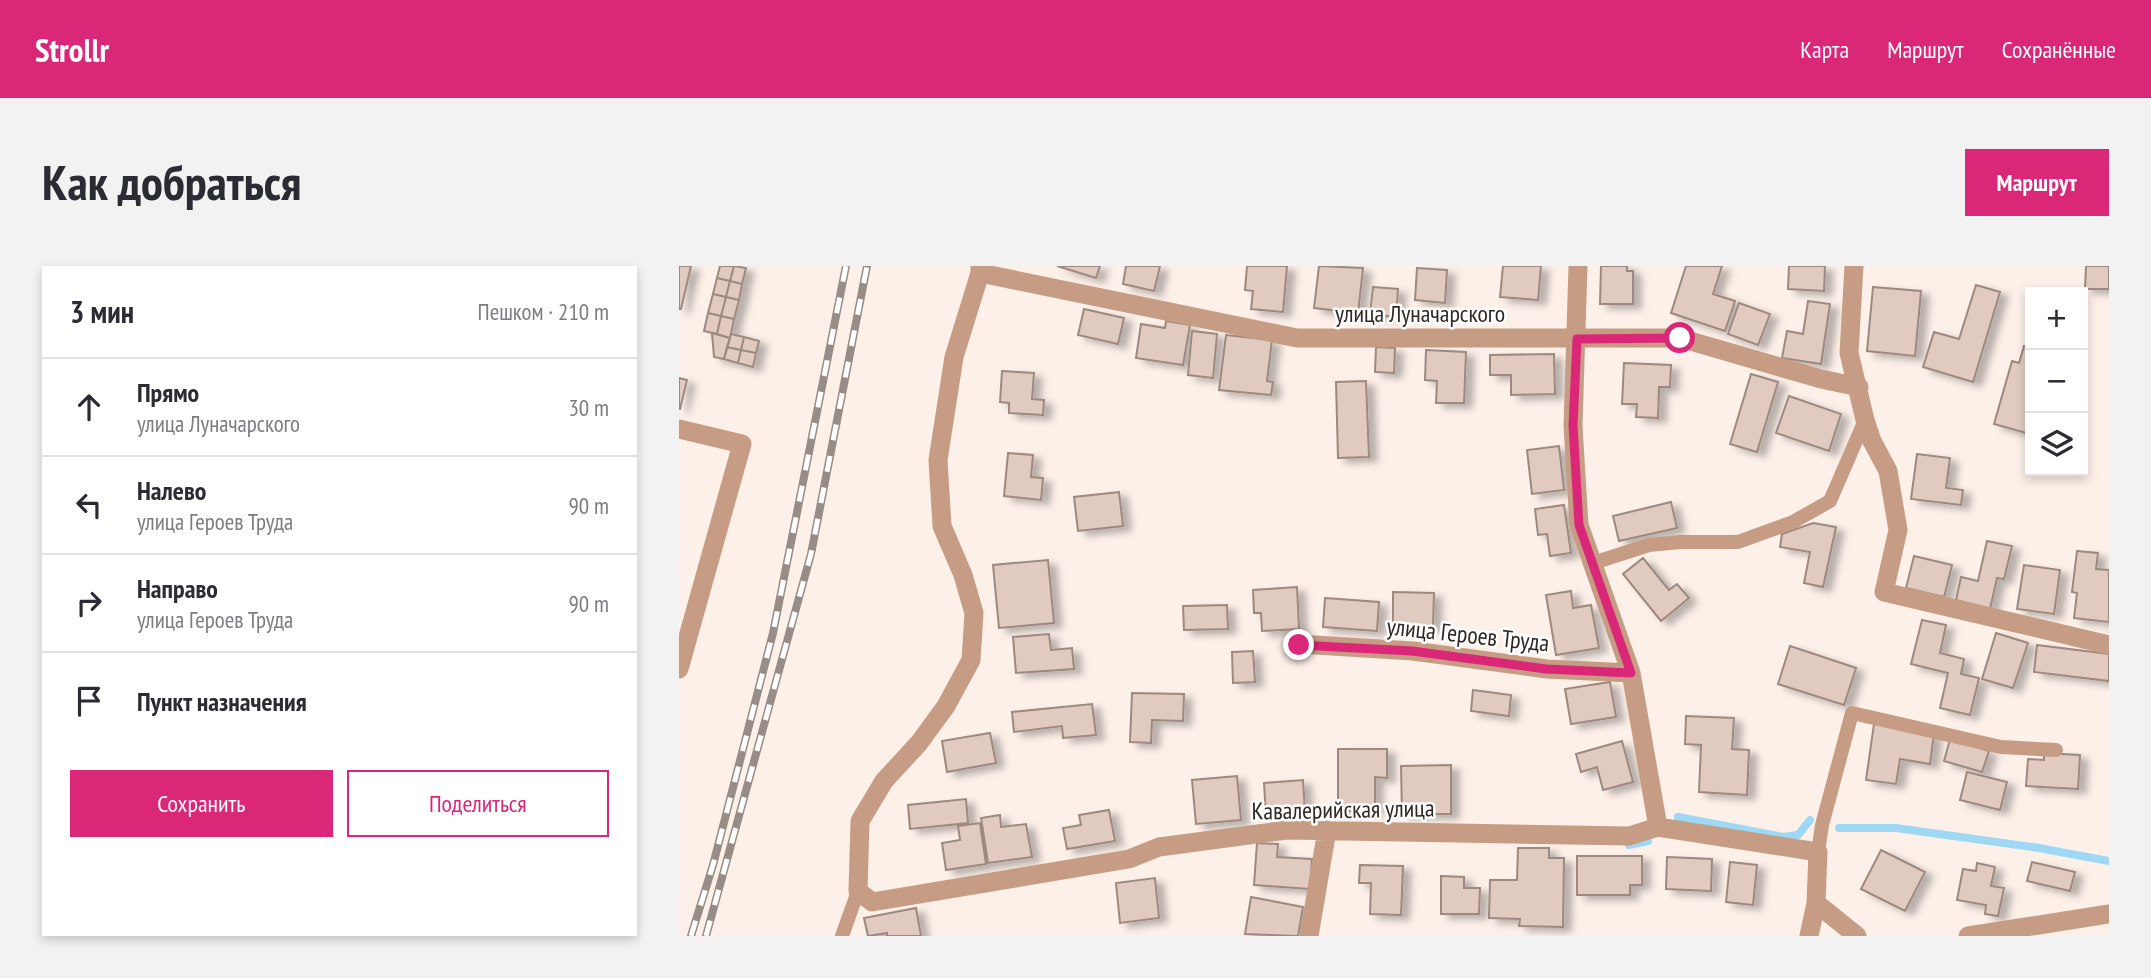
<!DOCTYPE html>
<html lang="ru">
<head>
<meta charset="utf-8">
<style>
	:root { --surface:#fff; --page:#f2f2f3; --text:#2b2b33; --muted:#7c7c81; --line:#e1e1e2; --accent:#db2777 }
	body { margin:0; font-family:"PT Sans Narrow",sans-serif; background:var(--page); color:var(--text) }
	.controls { position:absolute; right:21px; top:21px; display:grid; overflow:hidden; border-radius:0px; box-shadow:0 4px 10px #0003 }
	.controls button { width:63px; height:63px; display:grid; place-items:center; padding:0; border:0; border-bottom:2px solid var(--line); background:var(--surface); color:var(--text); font:35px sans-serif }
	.stop { position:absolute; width:21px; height:21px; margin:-16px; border:5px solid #db2777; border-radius:50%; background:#fff }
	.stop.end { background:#db2777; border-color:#fff; box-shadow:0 2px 7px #0008 }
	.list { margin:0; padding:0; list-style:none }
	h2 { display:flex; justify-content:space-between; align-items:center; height:91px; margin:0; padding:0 28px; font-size:30px }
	h2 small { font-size:23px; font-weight:400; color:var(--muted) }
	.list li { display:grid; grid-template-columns:46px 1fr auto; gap:21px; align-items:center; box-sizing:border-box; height:98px; padding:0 28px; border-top:2px solid var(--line) }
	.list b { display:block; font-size:26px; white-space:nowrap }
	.list p { margin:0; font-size:23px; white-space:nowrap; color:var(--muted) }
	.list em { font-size:23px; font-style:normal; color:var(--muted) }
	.actions { display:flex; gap:14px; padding:21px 28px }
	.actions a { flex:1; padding:16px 0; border:2px solid var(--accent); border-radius:0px; text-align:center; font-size:24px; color:var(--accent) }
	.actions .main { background:var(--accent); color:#fff }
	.icon { flex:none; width:38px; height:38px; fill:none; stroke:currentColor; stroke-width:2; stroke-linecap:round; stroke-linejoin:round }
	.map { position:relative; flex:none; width:1430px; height:670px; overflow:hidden; border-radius:0px }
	header { display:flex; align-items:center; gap:42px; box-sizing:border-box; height:98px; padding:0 35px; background:var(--accent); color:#fff }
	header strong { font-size:33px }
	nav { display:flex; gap:38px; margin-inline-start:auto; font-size:24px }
	.intro { display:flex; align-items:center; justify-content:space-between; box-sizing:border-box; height:168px; padding:0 42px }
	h1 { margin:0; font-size:49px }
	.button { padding:18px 32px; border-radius:0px; background:var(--accent); color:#fff; font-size:24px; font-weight:700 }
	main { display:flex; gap:42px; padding:0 42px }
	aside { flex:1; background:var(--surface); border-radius:0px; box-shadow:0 4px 10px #0003 }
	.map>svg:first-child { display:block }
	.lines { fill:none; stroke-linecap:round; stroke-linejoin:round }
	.stream { stroke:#9ed8f5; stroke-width:8 }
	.building { fill:#e1cbc1; stroke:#9d897f; stroke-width:2; filter:url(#shadow) }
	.service { stroke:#c69d84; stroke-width:14 }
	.minor { stroke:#c69d84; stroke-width:19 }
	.rail-casing { stroke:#978c86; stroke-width:8 }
	.rail { stroke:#fff; stroke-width:5; stroke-dasharray:16; stroke-linecap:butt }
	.route { stroke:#db2777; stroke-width:9 }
	.labels { text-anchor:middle; stroke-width:5; stroke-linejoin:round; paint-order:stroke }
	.street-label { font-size:24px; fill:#2f2722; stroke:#fff }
</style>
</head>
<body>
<header>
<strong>Strollr</strong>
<nav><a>Карта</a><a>Маршрут</a><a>Сохранённые</a></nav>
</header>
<div class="intro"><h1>Как добраться</h1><a class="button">Маршрут</a></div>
<main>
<aside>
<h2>3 мин<small>Пешком · 210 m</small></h2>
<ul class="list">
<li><svg class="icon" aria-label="ahead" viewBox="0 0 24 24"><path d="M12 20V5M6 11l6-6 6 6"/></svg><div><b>Прямо</b><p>улица Луначарского</p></div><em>30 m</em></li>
<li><svg class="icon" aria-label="left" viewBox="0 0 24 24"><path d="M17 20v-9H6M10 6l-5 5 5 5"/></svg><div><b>Налево</b><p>улица Героев Труда</p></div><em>90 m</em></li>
<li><svg class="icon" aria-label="right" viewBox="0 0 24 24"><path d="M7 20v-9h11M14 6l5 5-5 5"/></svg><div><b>Направо</b><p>улица Героев Труда</p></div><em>90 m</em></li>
<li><svg class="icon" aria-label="arrive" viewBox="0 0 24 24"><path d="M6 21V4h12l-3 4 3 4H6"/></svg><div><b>Пункт назначения</b></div></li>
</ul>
<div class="actions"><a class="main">Сохранить</a><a>Поделиться</a></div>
</aside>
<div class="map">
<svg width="1430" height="670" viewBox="0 0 1430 670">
	<defs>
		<filter id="shadow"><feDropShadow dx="8" dy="4.5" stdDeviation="3.5" flood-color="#0004"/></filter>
	</defs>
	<rect width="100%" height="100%" fill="#fdf0e9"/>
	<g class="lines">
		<path class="stream" d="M999,551L1104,571L1119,569L1131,554
			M1160,562H1217L1360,582L1430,595
			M950,579L969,575"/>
	</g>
	<path class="building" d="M0,0H12L2,43H0Z
		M41,0H55L51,15L38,12Z
		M55,0L67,2L63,18L51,15Z
		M378,0H421L417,12Z
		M447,0H481L475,25L444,18Z
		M568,0H608L604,46L572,43L574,25L566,24Z
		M640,0L684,2L679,47L635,42Z
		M824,0H862L859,34L821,31Z
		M922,0H948V5H954V38H921Z
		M1007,0H1043L1034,28L1056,35L1046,65L992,47Z
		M1110,0H1146L1145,25L1109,23Z
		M1407,0H1430V23H1406Z
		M738,2L768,4L766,37L736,34Z
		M38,12L51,15L47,31L34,28Z
		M51,15L63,18L60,34L47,31Z
		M1297,19L1321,26L1294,116L1244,101L1255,66L1280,73Z
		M694,21L719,23L717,51L691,48Z
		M1194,21L1242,25L1236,90L1188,85Z
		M34,28L47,31L42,50L29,47Z
		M47,31L60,34L55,53L42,50Z
		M1129,35L1151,38L1142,98L1103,92L1108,65L1124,68Z
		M1060,37L1091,48L1079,79L1049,68Z
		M405,43L445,52L439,78L399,69Z
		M29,47L42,50L38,68L25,65Z
		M42,50L55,53L51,72L38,68Z
		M487,55L511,59L504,99L457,92L462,58L486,62Z
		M513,65L538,68L534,112L509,109Z
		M33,67L51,72L45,93L35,91Z
		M52,68L65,71L62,84L48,81Z
		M547,69L593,74L588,115L594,116L592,129L540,124Z
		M65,71L80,75L77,87L62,84Z
		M1345,80L1351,81V168L1315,158L1333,95L1340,97Z
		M48,81L62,84L59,97L45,93Z
		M697,81L716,82L715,107L696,106Z
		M62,84L77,87L74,101L59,97Z
		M747,84L787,86L785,137H757L758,115L746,114Z
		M875,88L876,128L832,129V109H811V89Z
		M945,97L992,99L991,121H980L979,152L957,151L958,138H943Z
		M323,105L355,107L353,133L365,134L364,149L330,147V137L321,136Z
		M1072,108L1099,116L1078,186L1051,178Z
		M0,112L8,114L1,143H0Z
		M687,115L690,191L659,192L657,116Z
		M1110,130L1162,148L1150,185L1097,167Z
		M880,180L885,224L853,228L848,184Z
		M329,187L354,189L352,211L364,212L362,234L325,230Z
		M1238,188L1271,192L1267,222L1284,224L1282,239L1232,233Z
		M440,226L444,260L399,265L395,231Z
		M992,236L998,262L940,275L934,250Z
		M885,239L892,287L871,290L868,268L859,269L856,243Z
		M1134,257L1157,261L1144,321L1125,317L1131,286L1101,281L1103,268Z
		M1308,275L1333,280L1325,313L1318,312L1311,343L1277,334L1282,311L1299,315Z
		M1398,285L1419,287L1417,303L1430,304V356L1395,352L1398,327L1393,326Z
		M1235,290L1273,299L1265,331L1227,322Z
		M964,292L990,324L998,318L1010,332L982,355L944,308Z
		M369,294L375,357L320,362L314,299Z
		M1345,299L1381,304L1375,348L1338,343Z
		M618,321L620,363L583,365L582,347H575L574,324Z
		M892,325L894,342L912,339L920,382L877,389L867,329Z
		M714,326L755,327L754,361H714Z
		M646,332L700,336L698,365L644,361Z
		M548,339L549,363L505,364L504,340Z
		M1243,354L1267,359L1261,387L1285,393L1282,408L1300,412L1291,449L1261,442L1269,407L1232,398Z
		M1317,367L1349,377L1334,422L1303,413Z
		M370,368L372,384L393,382L395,403L337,407L334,371Z
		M1358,379L1430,388V415L1355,406Z
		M1111,380L1177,402L1165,439L1099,418Z
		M574,385L576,416L554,417L553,386Z
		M931,416L937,451L892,458L886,423Z
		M794,424L832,429L830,450L792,445Z
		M453,427L505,428L504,455L473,454L472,477L451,476Z
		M413,438L417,469L384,472L383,460L335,466L333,446Z
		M1007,450L1055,452L1053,483L1070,484L1068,529L1020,526L1022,479L1006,478Z
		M1195,458L1255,467L1251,498L1221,493L1217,518L1187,514Z
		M311,467L317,497L268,506L263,475Z
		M1271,473L1310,485L1303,506L1265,495Z
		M943,475L954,516L924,524L918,501L902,506L897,488Z
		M659,483H708V512L696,511V545H659Z
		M1365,487L1401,489L1399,523L1347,520L1349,493L1365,494Z
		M772,499V548H723L722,500Z
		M1288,506L1328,516L1321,544L1281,534Z
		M558,510L562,554L517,558L513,514Z
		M624,514L626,547L587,550L585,517Z
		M287,533L289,557L231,563L229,539Z
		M430,544L436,575L388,583L384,562L402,559L400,549Z
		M321,549L322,561L347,558L353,591L309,597L302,552Z
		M301,557L307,598L267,604L263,577L281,574L279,560Z
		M578,577L599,578L598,591L633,593L631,623L575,619Z
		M839,582H870V592H885L884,661L840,660L841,653L810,652L811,614H838Z
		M1202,584L1246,606L1226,645L1182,623Z
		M898,590H963V619H951V629H898Z
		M988,591L1033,593L1032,625L987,623Z
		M1051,596L1078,599L1074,639L1047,636Z
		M1353,596L1396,606L1391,625L1348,615Z
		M1298,597L1316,601L1312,620L1325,622L1319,650L1306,648L1307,639L1278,634L1284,603L1297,605Z
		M681,599L724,600L722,649L691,648L692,617H680Z
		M762,610L785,611V622H801L800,648H762Z
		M476,612L480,652L441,657L437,617Z
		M572,631L624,641L619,670L566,668Z
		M237,642L242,670H208V667L189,670L185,652Z"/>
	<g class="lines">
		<path class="service" d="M914,297L970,279L1001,276H1059L1114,256L1151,235L1186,154
			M1139,586L1143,559L1173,447L1322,481L1377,484
			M163,670L179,625"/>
		<path class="minor" d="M301,0V7L275,91L259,194L263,260L284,309L295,347L292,394L267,440L240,477L205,515L181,555L179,625L193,636L450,593L480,581L608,564L950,570L979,561L1139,586L1137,637L1130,670
			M899,0L894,160L900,259L952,407L979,561
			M1175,0L1170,87L1186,154L1193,175L1209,205L1219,264L1205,326L1430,379
			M301,7L618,72H1001L1142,113L1180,121
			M0,163L63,178L0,403
			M620,378L734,385L868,403L952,407
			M1137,637L1178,670
			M630,670L648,564
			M1289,670L1430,648"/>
		<g class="rail-casing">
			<path id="rail" d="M12,670L34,599L94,367L167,0
				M27,670L132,288L188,0"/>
		</g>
		<use href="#rail" class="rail"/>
	</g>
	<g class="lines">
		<path class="route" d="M620,379L733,385L867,403L952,407L900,259L894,160L898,73L1001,72"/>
	</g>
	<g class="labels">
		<g class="street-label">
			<text x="741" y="56">улица Луначарского</text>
			<text transform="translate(789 369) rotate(6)" y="8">улица Героев Труда</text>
			<text transform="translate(664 544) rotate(-1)" y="8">Кавалерийская улица</text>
		</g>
	</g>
</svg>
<div class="controls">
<button>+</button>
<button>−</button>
<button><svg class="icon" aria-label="layers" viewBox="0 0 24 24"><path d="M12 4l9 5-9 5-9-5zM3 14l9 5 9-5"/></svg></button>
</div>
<div class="stop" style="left:1001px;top:72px"></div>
<div class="stop end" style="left:620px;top:379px"></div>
</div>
</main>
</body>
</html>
